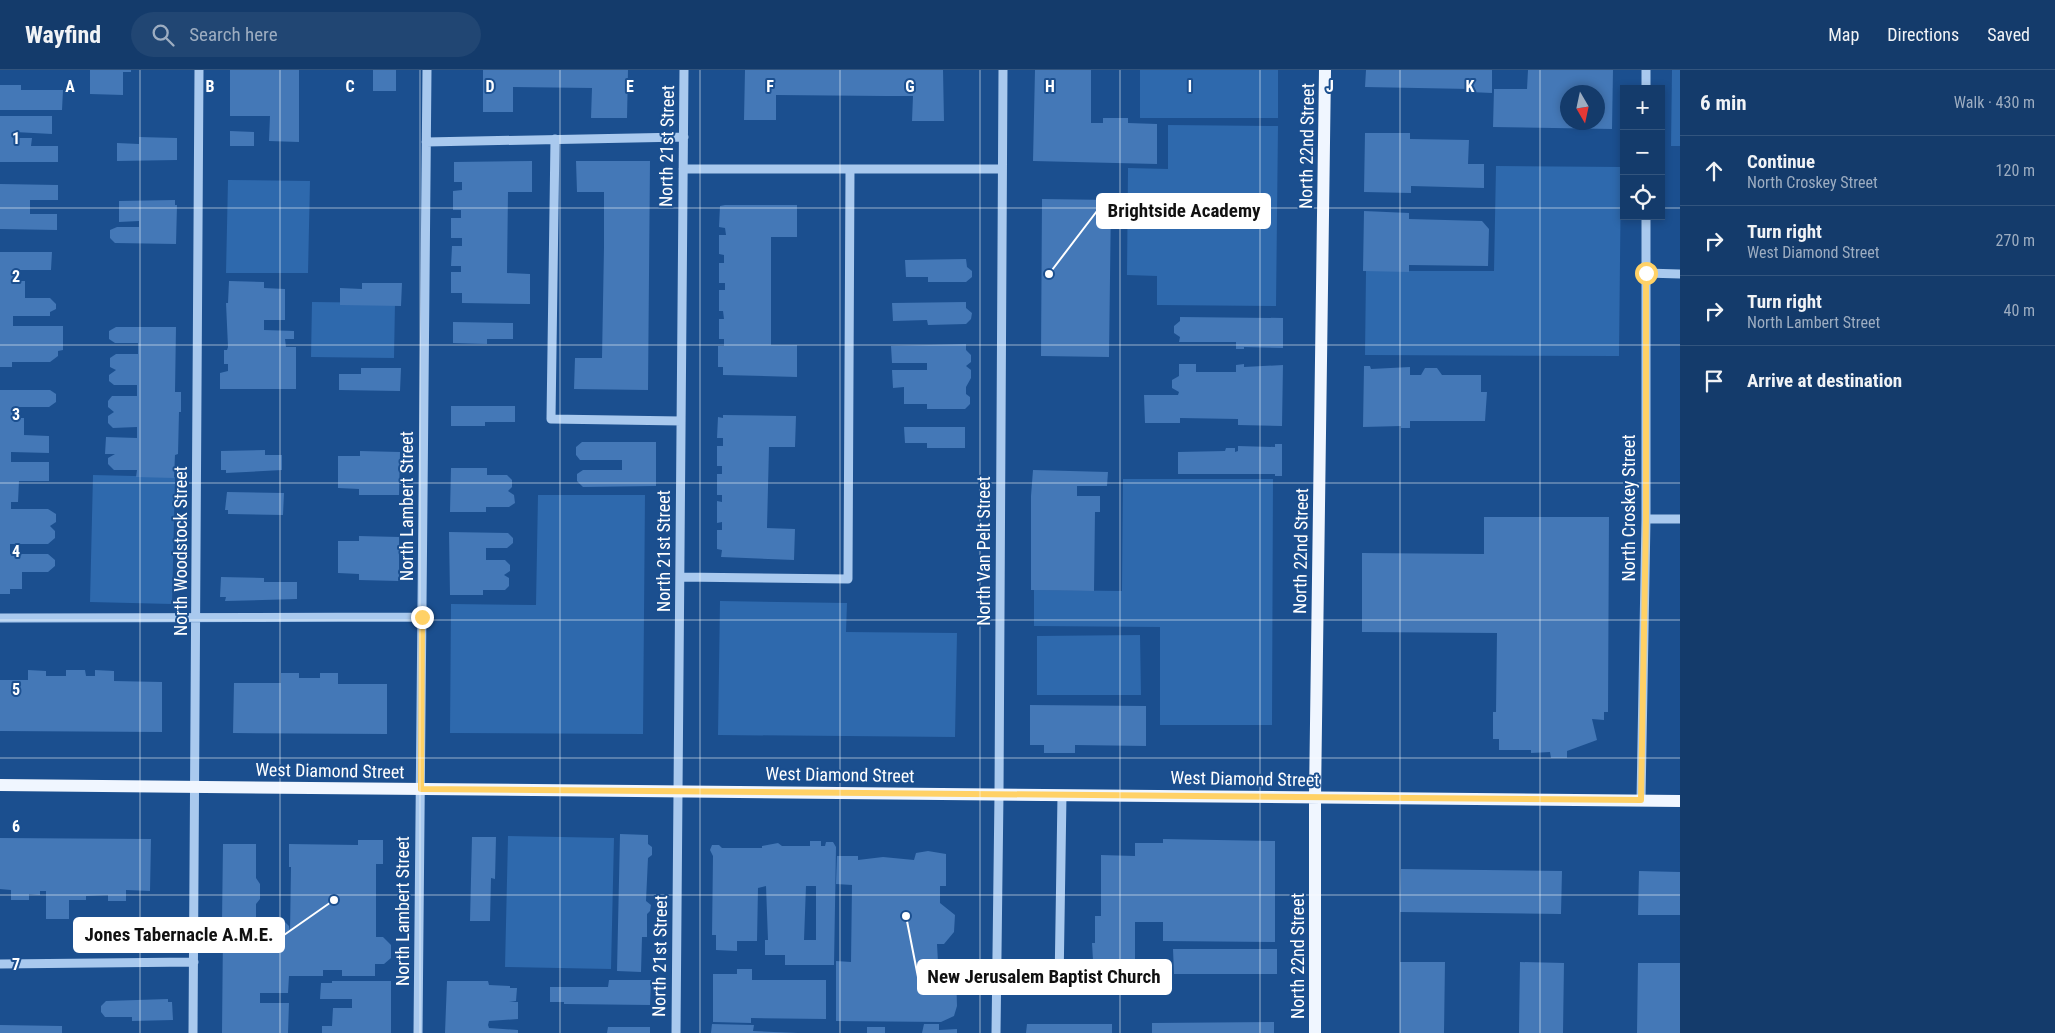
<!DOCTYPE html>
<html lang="en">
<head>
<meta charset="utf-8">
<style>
	:root { --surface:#143b6b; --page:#214673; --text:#f1f3f6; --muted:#9dadc1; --line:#33557e }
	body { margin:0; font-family:"Roboto Condensed",sans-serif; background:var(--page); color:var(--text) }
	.controls { position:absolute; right:15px; top:15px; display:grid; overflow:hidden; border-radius:0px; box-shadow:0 2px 8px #0003 }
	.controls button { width:45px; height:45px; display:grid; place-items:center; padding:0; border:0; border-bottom:1px solid var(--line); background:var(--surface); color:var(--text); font:25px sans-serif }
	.compass { position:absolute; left:1560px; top:15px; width:45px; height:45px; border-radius:50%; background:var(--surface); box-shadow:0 2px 8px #0003; rotate:171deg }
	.stop { position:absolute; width:15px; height:15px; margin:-11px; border:4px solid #ffd166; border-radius:50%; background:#fff }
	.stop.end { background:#ffd166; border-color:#fff; box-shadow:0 1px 5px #0008 }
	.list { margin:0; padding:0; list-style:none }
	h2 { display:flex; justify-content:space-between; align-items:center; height:65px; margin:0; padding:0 20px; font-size:21px }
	h2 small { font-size:16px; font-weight:400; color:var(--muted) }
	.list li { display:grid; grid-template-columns:32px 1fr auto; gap:15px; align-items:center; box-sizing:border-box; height:70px; padding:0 20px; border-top:1px solid var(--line) }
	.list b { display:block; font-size:19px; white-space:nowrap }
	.list p { margin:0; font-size:16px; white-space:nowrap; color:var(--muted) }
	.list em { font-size:16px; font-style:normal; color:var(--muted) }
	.icon { flex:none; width:28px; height:28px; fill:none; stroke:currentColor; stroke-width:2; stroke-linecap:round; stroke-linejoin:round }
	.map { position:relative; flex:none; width:1680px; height:963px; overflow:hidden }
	header { display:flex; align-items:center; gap:30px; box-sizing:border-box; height:70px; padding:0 25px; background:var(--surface); border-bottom:1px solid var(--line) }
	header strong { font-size:24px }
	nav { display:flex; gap:28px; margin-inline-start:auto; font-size:18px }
	.search { width:350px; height:45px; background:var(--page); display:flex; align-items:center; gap:12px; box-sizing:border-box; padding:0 18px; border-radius:28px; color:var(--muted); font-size:19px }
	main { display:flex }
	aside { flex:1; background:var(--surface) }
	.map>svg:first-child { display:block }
	.green { fill:#2e69ad }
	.building { fill:#4478b7; fill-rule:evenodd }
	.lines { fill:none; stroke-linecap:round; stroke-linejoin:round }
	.minor { stroke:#a9c9ee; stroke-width:9 }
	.major { stroke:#f0f6ff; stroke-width:12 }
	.route { stroke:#ffd166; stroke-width:6 }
	.grid { fill:none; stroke:#fff; stroke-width:1; stroke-opacity:0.55 }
	.labels { text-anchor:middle; stroke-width:4; stroke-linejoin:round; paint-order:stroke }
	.street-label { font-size:18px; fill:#fff; stroke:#1b4f8f }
	.grid-label { font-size:16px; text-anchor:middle; font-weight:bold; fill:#fff; stroke:#1b4f8f; stroke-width:4; stroke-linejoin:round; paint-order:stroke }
	.leader { fill:none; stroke:#fff; stroke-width:2 }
	.callout-dot { fill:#fff; stroke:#1b4f8f; stroke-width:2 }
	.callout { fill:#fff; stroke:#fff; stroke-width:2 }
	.callout-label { font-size:19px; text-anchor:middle; font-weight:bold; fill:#111 }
</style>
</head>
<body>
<header>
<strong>Wayfind</strong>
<div class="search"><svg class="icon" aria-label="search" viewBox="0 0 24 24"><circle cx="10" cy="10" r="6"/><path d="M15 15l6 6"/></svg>Search here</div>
<nav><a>Map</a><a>Directions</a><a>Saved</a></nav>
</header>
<main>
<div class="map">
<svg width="1680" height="963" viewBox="0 0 1680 963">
	<rect width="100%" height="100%" fill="#1b4f8f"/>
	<path class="green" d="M1140,0H1278V48H1140Z
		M1672,0H1680V76H1671Z
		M1168,55L1278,56L1276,236L1157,235V206L1127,205L1128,98L1168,99Z
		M1496,96L1621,97L1619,286L1365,285L1366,201H1494Z
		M228,110L310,111L308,203H226Z
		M312,232L395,233L394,288L311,287Z
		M93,405L175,407L172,534L90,532Z
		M1123,409H1273L1272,655H1160V557L1034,556V520L1122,521Z
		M538,425H645L643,664L450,663L451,534L536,535Z
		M720,531L847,533L846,562L957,563L955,667L718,665Z
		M1140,565L1141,625H1037V566Z
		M508,766L614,768L611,899L505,897Z"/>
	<path class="building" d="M90,0H131V2H123V25L90,24Z
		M230,0H299V72L269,71L270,46H230Z
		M373,0H396V21H373Z
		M483,0H628L627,48H591L592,18L513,17V42H483Z
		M745,0H943L944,51H912L913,26H885L776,25V50H744Z
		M1035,0H1091V53H1103V48H1128V53L1157,54V94L1033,91Z
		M1366,0H1492V23L1470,22V19L1365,17Z
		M1528,0H1613L1612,59L1493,57L1494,19H1527ZM1568,22H1598V52H1568Z
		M0,15H21V20H63L62,40H0Z
		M0,46H52V64L15,62V68H32L31,76H58V92H0Z
		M230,61L254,62V76H230Z
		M1365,63H1410V69L1469,70L1468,94H1484V118L1411,116V123L1364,122Z
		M139,67L177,68V90L117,91V73L139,74Z
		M532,91V122H508L507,203L530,204V234L462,233V223H451V202H461V196H451L452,176H462V168H451V148H461V140H453V121L462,120V112H454V92Z
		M576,91H650L648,320L574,319L575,288H602L604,177V122H577Z
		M0,114L58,115V130H30V144H57V160L0,159Z
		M1042,129L1111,130L1109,287L1041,286Z
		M175,130V135H177L176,174L115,173L110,168V160L117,157H139V151L119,152V131Z
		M725,135H797V167H771V275H797V307L723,305V297H718V276H724V269H719V249H724L723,241H719V220H725V213H719V193H724V185L719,184V165H726L725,158L719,157L720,136Z
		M1364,141L1409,143V149L1482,151L1489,159L1488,196L1409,195V202L1363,201Z
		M0,182H52L51,200H14V211H25V228H50L56,234V239L50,242V246H13V256H63V280L58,281V286L50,292H12V297H0Z
		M966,189L967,197L972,201V207L966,212H928V207H906L905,190Z
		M229,211L264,212V218L285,219V250H264V260L294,261V269H285L286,277H296V319H220V303L228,301V294H224V280H227L228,277L226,233H228Z
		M362,213H402L401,236L340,235V218L362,219Z
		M966,232V238L972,243L971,249L966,254L928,255L927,250L893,251L892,233Z
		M1180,247L1283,248V278L1244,277V279H1236V272H1179L1180,267L1174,263V256L1180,251Z
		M453,252L513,253V269H487V274L453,273Z
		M116,257H176L175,322H181V342H179L178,384L175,385L174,408L136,407L137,400H114L108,394V388L115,384H105L106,367L137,368V357L113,358L108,353V346L114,342L108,337V331L112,326H137V315H114L109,311V305L116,300L110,297V288L116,284H138V273H115L109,269V261Z
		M966,274V280L971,285V292L966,296L971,300V308L966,317V324L970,327V334L965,339H927V334H904V317L893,318L892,300H927V293H892L891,276Z
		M1179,294H1196V302H1236V295L1244,294V297L1283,295L1282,356L1238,355V349L1180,348V353H1145L1144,325H1178L1179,322L1172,318V310L1179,306Z
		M1364,296H1370L1371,299L1410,297V305H1421L1425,298H1437L1442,305H1481V322H1487L1485,351H1410V358H1401V356L1363,357Z
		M361,298H401L400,321L339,320V304H361Z
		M0,320H50L56,324V332L49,337H12V348H24V365L49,366V383L11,382V392H49V411H19L18,432H11V439H48L56,444V452L50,456L55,461V468L48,474H10V484H48L55,490V496L48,502H22V519H10V524H0Z
		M451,336H515V352H485V356H451Z
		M723,345L796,346L795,377H769L767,458L795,459L794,490L721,487L722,480L717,479V460H722V452L717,453V431L722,432V425H717V404H722V396H717V376H723V368H717L718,347L723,348Z
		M904,357H965V378H927V373H905Z
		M582,372H656V416L583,417L577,411V404L583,400H622V390H580L576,385V377Z
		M1275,374H1282V406H1275V404H1178V382L1225,381L1226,378H1235V382L1238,381V376L1275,377Z
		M265,380V385H282V400L226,403V400H221V381Z
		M360,381L400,382L399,425H359V419L338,418V386H360Z
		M451,398H487V405H507L512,410V417L508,421L514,425L515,433L509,437H486V442H450Z
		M1033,400L1108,402L1107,416H1077V426H1100V442H1095L1094,521L1031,520V426Z
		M227,422L284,423L283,445L228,444V440H225Z
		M1484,447H1609L1608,642H1604V650L1592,649L1597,670L1567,681V688H1551L1550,682L1531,683V680H1499V669H1493V642H1496L1497,563L1362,562V483L1484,484Z
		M449,462L508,463L513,468V473L507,478H486V490H505L510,495V501L504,505L509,508V516L505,520H483V525H450Z
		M359,466L399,467V511L359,510V504L338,503V471H359Z
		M221,507L264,508V512H297V529L225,531L226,527H220Z
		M28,600L46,601V606H66V600H85L86,606H95V600L114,601V611L162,612V662L0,661V610H28Z
		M281,603H299V608H320V603H338V614H387V664L233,663L234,613H281Z
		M1030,635L1146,636V676L1075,675V683H1044V675H1030Z
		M620,764L648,765V774L652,777V785L648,788L646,831L651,835L650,841L647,844V867H642L641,902L617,901Z
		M472,767H496L495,809L491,808L490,851H470Z
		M0,768L151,769L150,821L126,820V831H108V825L86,826V830H69V849H46V821H40V825L29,824V830H11V820L0,819Z
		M1163,769L1275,771V872L1163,871V852H1135V908H1094L1092,873H1095V846H1101V785L1135,786V773H1163Z
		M358,770H383V794H376V867H383L391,875V888L384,894H375V906H342V900H323V906H289L288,923H260V933H289L288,963H222L223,859H238V851H222L223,774H256V808L260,814V829L256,834V859L265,849H282L289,856L290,863L291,797H289V774L358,775Z
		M810,771H821V776H825L826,772H833L836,777L834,895H785V885H765V870H768L766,816L758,818L757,871H737V881L716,880V865H712L713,786L710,780L712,775H719L722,778H762V776L778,773L782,776H810ZM806,816H816V870H804Z
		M928,781L946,784V816H940V833L955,845L954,862L944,874H937L938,892L949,894L956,902L957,936L954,946L941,952L836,951V891L851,892L852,815L836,814L837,786H858V790L883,787L914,790L916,783Z
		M1401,799L1562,801L1561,844L1400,842Z
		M1639,801L1680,802V845H1638Z
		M1173,879H1277V904H1174Z
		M1400,892H1445L1444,963H1400Z
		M1520,892L1564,893L1563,963H1519Z
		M1638,893H1680V963H1637Z
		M737,899H752V910H826V949L751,948V953L713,952V904H737Z
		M609,910H651L650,935L564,934V932H550V917H608Z
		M332,911H391V963H322V956H332L333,938H352V929H320L321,913H332Z
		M447,911H488L489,915L510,916V918H517L516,931L509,932H518V949L489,951L488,955L489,958L518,960V963H445Z
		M168,929V932H172L173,950L132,951V947H105L101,942V936L106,931Z
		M1274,952V963H1152V953Z
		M712,954L754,955L753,961L798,963H711Z
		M924,954H939V960L957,959V963H922Z
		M1027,954H1112V963H1026Z
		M0,955L62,956V963H0Z
		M608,957H650V963H607Z
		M867,957H885V963H867Z"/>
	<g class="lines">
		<path class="minor" d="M1646,0V19
			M555,69L551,349L681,351
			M426,72L684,67
			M683,99H1002
			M1646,203L1680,204
			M1646,449H1680
			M680,507L848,509L850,99
			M0,548L422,547
			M1641,730L1646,449V146
			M0,894L194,892
			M996,914L1059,915L1062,725
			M193,963L199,0
			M418,963L427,0
			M676,963L684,0
			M996,963L999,724L1003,0"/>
		<path class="major" d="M0,715L1680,731
			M1315,963V727L1325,0"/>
	</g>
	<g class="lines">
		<path class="route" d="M422,547L421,719L1641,730L1646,449V203"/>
	</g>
	<path class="grid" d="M140,0V963M280,0V963M420,0V963M560,0V963M700,0V963M840,0V963M980,0V963M1120,0V963M1260,0V963M1400,0V963M1540,0V963M0,138H1624M1661,138H1680M0,275H1680M0,413H1680M0,550H1680M0,688H1680M0,825H1680"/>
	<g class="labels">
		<g class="street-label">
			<text transform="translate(667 76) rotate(-89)" y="6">North 21st Street</text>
			<text transform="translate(1307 76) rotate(-89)" y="6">North 22nd Street</text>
			<text transform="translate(407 436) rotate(-90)" y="6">North Lambert Street</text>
			<text transform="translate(1629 438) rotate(-90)" y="6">North Croskey Street</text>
			<text transform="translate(181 481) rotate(-90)" y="6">North Woodstock Street</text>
			<text transform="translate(664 481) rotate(-90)" y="6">North 21st Street</text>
			<text transform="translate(984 481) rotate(-90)" y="6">North Van Pelt Street</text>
			<text transform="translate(1301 481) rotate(-89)" y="6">North 22nd Street</text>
			<text transform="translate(330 701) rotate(1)" y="6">West Diamond Street</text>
			<text transform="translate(840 705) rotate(1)" y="6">West Diamond Street</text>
			<text transform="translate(1245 709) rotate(1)" y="6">West Diamond Street</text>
			<text transform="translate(403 841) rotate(-90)" y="6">North Lambert Street</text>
			<text transform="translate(660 886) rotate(-89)" y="6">North 21st Street</text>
			<text transform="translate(1298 886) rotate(-90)" y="6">North 22nd Street</text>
		</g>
	</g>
	<g class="grid-label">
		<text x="70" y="22">A</text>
		<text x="210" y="22">B</text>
		<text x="350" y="22">C</text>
		<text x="490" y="22">D</text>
		<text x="630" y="22">E</text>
		<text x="770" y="22">F</text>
		<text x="910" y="22">G</text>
		<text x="1050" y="22">H</text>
		<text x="1190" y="22">I</text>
		<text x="1330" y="22">J</text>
		<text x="1470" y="22">K</text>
		<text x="16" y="74">1</text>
		<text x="16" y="212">2</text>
		<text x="16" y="350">3</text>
		<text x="16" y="487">4</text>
		<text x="16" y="625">5</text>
		<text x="16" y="762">6</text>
		<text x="16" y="900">7</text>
	</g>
	<path class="leader" d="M1049 204L1097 141M334 830L284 865M906 846L918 907"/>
	<g class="callout-dot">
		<circle cx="1049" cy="204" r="5"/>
		<circle cx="334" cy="830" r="5"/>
		<circle cx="906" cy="846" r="5"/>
	</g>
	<g class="callout">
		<rect x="1097" y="124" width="173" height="34" rx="5"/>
		<rect x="74" y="848" width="210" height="34" rx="5"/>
		<rect x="918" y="890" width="253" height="34" rx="5"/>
	</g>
	<g class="callout-label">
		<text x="1184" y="147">Brightside Academy</text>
		<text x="179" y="871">Jones Tabernacle A.M.E.</text>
		<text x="1044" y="913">New Jerusalem Baptist Church</text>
	</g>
</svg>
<div class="controls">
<button>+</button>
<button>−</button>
<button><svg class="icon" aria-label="locate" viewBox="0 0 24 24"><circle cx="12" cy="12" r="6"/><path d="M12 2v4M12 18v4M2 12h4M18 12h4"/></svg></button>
</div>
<svg class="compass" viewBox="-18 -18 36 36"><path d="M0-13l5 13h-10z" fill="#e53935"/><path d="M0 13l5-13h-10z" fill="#9dadc1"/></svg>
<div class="stop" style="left:1646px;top:203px"></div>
<div class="stop end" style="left:422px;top:547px"></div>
</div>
<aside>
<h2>6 min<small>Walk · 430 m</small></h2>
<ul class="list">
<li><svg class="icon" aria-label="ahead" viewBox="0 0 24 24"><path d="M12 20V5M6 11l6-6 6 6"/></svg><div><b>Continue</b><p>North Croskey Street</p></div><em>120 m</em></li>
<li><svg class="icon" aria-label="right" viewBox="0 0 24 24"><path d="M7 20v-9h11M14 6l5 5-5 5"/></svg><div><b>Turn right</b><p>West Diamond Street</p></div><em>270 m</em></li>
<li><svg class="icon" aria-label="right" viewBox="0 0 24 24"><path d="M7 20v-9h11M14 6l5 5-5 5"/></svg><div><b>Turn right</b><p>North Lambert Street</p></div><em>40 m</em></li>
<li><svg class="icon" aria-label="arrive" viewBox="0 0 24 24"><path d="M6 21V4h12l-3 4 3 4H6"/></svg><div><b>Arrive at destination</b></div></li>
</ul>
</aside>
</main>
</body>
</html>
